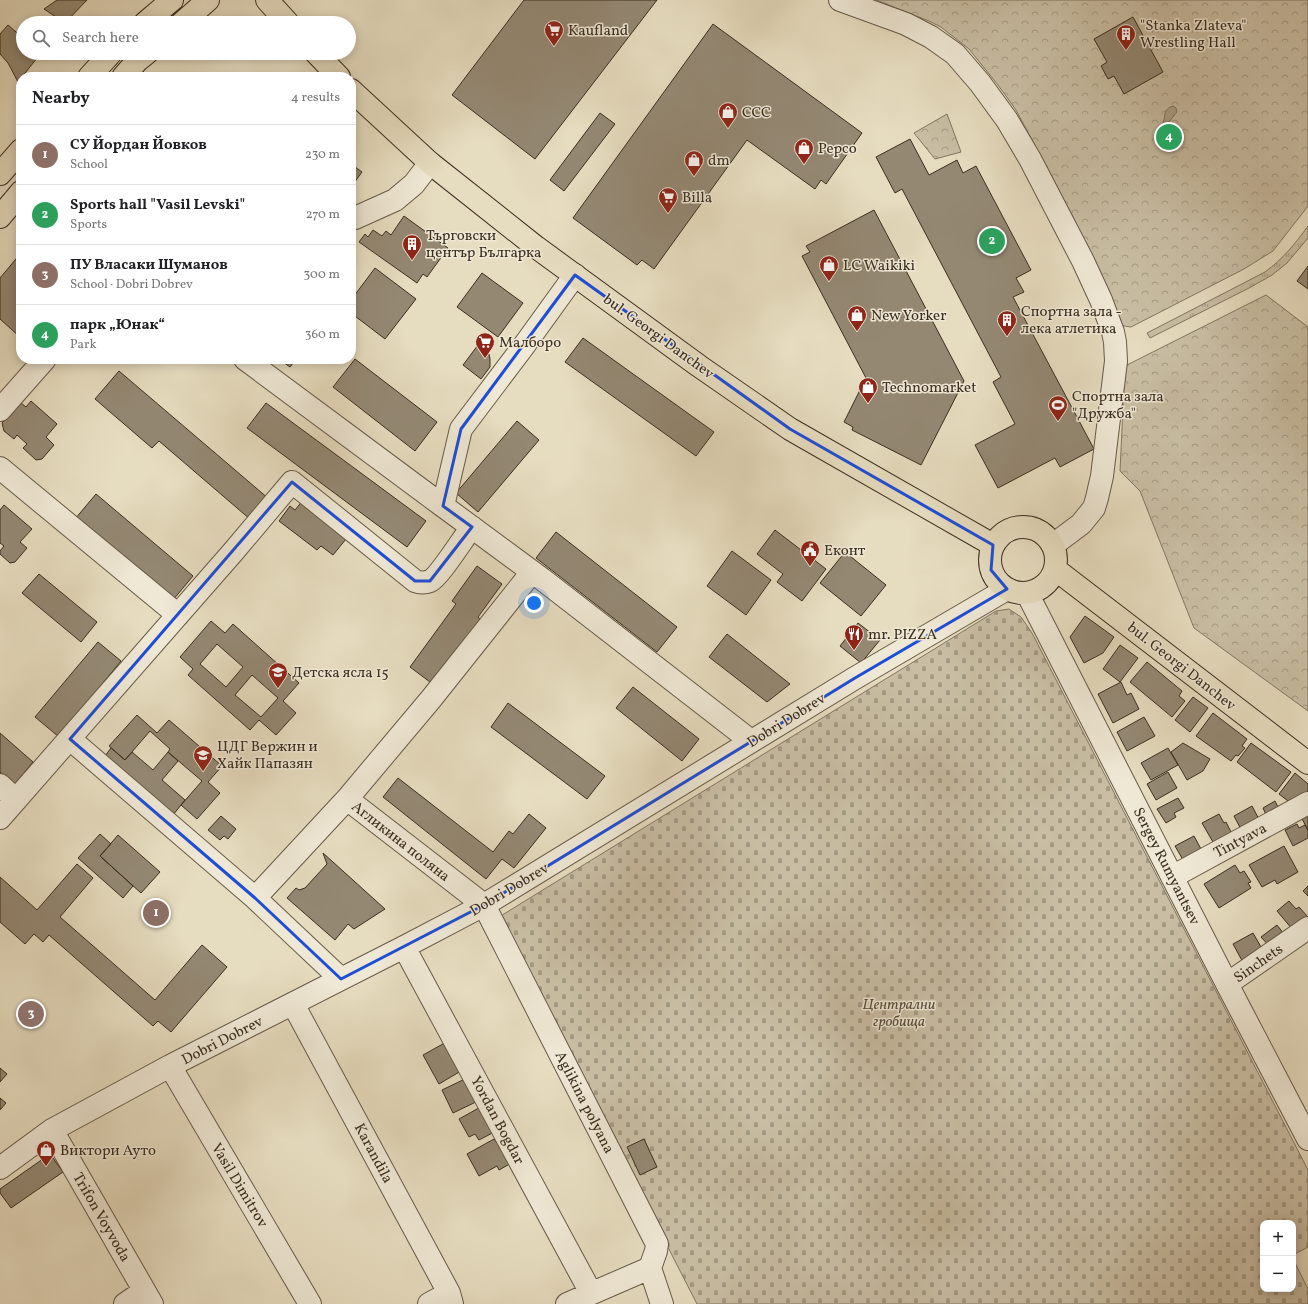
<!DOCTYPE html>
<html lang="en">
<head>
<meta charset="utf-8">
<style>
	:root { --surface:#fff; --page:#f6f6f6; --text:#202124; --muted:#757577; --line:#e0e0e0; --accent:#111827 }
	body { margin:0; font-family:Vollkorn,serif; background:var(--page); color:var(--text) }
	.controls { position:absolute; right:12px; bottom:12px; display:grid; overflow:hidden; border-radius:8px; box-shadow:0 2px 10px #0003 }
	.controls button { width:36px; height:36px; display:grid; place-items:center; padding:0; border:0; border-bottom:1px solid var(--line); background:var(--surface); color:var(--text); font:20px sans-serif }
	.you { position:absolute; left:534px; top:603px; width:14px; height:14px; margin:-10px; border:3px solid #fff; border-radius:50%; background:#1a73e8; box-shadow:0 0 0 6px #1a73e833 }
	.badge { display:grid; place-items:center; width:26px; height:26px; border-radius:50%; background:var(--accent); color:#fff; font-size:13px; font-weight:700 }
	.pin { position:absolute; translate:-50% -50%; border:2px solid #fff; box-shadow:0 1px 4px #0006 }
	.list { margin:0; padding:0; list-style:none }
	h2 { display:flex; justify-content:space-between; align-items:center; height:52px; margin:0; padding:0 16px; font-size:17px }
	h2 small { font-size:13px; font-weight:400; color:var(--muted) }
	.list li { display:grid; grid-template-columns:26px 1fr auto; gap:12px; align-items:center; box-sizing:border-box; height:60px; padding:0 16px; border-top:1px solid var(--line) }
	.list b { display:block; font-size:15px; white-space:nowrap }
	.list p { margin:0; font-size:13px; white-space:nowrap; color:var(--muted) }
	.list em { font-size:13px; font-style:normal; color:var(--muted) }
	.icon { flex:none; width:22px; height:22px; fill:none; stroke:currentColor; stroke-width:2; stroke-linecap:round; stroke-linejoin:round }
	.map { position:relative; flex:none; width:1308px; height:1304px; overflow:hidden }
	.search { position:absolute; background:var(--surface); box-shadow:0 2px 10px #0003; left:16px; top:16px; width:340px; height:44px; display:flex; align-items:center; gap:10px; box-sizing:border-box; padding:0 14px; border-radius:22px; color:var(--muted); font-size:15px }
	.panel { position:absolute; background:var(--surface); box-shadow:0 2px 10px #0003; left:16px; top:72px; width:340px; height:292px; border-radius:16px }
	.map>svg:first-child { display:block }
	.grass { fill:url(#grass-tufts); stroke:#827662 }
	.forest { fill:url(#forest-crowns); stroke:#827662 }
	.cemetery { fill:url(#cemetery-stones); stroke:#827662 }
	.water { fill:url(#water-ripples); stroke:#7f735f }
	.building { fill:#948873; stroke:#3b2e20; fill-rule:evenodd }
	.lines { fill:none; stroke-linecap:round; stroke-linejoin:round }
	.minor-casing { stroke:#665a48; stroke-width:24 }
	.major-casing { stroke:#3b2e20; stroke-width:24 }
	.minor { stroke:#efe8d5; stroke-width:22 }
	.major { stroke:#e6dcbf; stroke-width:22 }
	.marked { fill:none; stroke:#1d4ed8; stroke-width:3; stroke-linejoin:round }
	.labels { text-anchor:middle; stroke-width:3; stroke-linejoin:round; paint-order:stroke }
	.poi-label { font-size:15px; fill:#3b2e20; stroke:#efe8d5; text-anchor:start }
	.street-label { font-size:15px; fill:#3b2e20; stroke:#efe8d5 }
	.park-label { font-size:15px; font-style:italic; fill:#574b3a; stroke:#efe8d5 }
</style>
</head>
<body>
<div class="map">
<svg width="1308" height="1304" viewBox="0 0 1308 1304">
	<defs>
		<pattern id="grass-tufts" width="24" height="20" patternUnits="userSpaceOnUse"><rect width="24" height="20" fill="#c9bea4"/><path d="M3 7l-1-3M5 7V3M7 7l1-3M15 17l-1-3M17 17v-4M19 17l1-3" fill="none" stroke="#a49b85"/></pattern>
		<pattern id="forest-crowns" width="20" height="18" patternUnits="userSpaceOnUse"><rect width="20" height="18" fill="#c9bea4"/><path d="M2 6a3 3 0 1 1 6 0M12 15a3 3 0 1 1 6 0" fill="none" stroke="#a49b85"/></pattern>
		<pattern id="cemetery-stones" width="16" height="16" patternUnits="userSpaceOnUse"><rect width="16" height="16" fill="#c9bea4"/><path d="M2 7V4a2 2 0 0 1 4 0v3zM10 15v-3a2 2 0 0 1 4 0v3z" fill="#a49b85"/></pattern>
		<pattern id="water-ripples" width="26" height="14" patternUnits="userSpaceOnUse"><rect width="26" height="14" fill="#aca189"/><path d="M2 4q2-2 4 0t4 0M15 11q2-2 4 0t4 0" fill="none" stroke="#8d8470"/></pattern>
	</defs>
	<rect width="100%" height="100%" fill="#e6dcbf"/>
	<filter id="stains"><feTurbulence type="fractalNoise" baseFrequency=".005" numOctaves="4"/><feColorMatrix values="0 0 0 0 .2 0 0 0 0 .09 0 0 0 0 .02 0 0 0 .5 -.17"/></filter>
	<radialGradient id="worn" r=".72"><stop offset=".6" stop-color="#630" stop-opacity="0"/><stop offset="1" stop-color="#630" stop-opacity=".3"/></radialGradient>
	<path class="grass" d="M1308,226V238L1287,263L1272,275L1251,287L1150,338L1147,333L1265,272C1283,259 1295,244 1308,226Z"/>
	<path class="forest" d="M876,0H1308V206L1273,251L1244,269L1131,327L1124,326L1116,320L1089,251L1073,217L1016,110L998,85L969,49L941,27L929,21Z
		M947,114L961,152L935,159L914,133Z
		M1266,295L1308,327V711L1194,628L1140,491L1120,471L1125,366Z"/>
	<path class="cemetery" d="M1009,609L1021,617L1032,633L1308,1170V1247L1293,1255V1223H1263V1289H1293V1259L1308,1289V1304H697L499,917L996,611Z"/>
	<path class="water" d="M1173,106L1176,108L1177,112L1168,123L1163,134L1161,133C1160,128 1162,127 1163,123C1166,115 1163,109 1173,106Z"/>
	<path class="building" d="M57,0H87L65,23L44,9Z
		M524,0H657L535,159L452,95Z
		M1133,17L1163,72L1124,94L1114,76L1108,79L1101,66L1107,62L1094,39Z
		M713,24L862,133L826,184L821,180L815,189L747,140L654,269L642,260L637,265L573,218Z
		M8,25L23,38V53H41L18,82L8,63L0,54V34Z
		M600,113L615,124L564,191L550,180Z
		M910,139L929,175L957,160L963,173L976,166L1031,270L1016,278L1024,292L1013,297L1094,449L1060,467L1055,458L998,488L975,445L1015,424L993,382L1001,377L902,189L895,193L876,157Z
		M351,164L362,172L351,187Z
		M874,210L964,381L921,465L852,430L853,427L844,422L866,378L802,256L810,252L806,246Z
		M404,216L448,248L427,277L423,274L417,283L359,242L365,234L368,237L373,230L382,236L386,231L391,235Z
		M21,253V338L0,319V278Z
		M1308,266V289L1297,281Z
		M375,268L416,299L385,339L351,313V300Z
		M482,273L523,303L498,337L457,307Z
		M583,338L714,432L696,456L565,362Z
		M478,345L489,354L490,359V367L481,379L463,365Z
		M279,359H296L290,367Z
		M355,359L437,422L415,451L333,387Z
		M119,371L269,499L251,520L159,441L152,448L95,399Z
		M31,401L57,424L46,437L54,445L42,459L36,460L23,448L27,444L17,435L14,439L4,431L2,423L21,403L26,407Z
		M266,403L426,521L407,547L247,428Z
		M517,421L539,440L478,512L456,493Z
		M96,494L193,576L173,600L75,519Z
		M303,500L346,539L333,555L321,546L317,550L279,521L290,506L295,510Z
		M4,505L32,529L20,542L27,548L15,562L10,563L0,554V551L4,546L0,543V510Z
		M775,530L826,569L802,601L777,582L783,574L757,554Z
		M556,532L677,627L657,652L536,558Z
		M732,551L771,580L746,615L707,586Z
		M845,552L886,585L861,616L820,583Z
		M477,566L502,584L478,617L481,620L434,685L410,667L456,604L452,601Z
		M39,574L97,622L81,642L22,593Z
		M1085,616L1114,637L1103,653L1084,663L1070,637Z
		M211,621L225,633L233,624L299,683L283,701L296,713L276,735L259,720L250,730L188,675L193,669L180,657ZM217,644L243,667L226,687L200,664ZM252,675L278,698L261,717L235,695Z
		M858,623L880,640L861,663L840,646Z
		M727,634L790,684L767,702L709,657Z
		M98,642L121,661L59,737L35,717Z
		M1120,645L1138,658L1120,682L1103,669Z
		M1147,662L1182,691L1179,696L1185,701L1172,717L1130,682Z
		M1121,682L1127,695L1131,693L1139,709L1113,723L1098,694Z
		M633,687L699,739L682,761L616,708Z
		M1193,697L1208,708L1190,732L1175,720Z
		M508,703L605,776L587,799L491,727Z
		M1213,713L1247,739L1242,746L1245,748L1238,756L1236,755L1231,761L1196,736Z
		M137,715L157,733L169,720L222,766L208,782L220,793L197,819L181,805L202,781L168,752L170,749L150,731L125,760L109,746Z
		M1144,717L1155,736L1127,751L1117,732Z
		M0,733L33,762L14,785L0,772Z
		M1183,743L1210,759L1203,771L1187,780L1171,752Z
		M1251,743L1291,772L1276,792L1237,762Z
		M111,748L125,760L132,752L153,770L168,752L178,761L162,780L185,800L173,815L105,756Z
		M1168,748L1178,765L1151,780L1141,763Z
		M1168,772L1177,788L1156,800L1147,784Z
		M1295,773L1308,784V794L1297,808L1279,794Z
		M398,778L493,852L509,831L513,834L529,814L546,828L514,868L502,859L486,879L383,797Z
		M1178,798L1184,808L1174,813L1176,817L1166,823L1157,809Z
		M1275,801L1282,815L1269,821L1263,808Z
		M1252,806L1262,825L1244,835L1234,816Z
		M1308,813V830L1301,817Z
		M1219,814L1224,823L1226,822L1232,834L1217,849L1202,823Z
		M221,816L236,829L228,839L224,836L220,840L208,830Z
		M1297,824L1299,828L1305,825L1308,830V838L1293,846L1285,830Z
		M100,834L111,844L100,856L133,886L123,898L78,858Z
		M118,835L160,872L141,893L100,856Z
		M1194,836L1201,849L1186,865L1175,846Z
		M1284,846L1298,872L1277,884L1275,880L1262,887L1249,865Z
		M323,853L385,909L354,929L348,924L335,940L287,898L296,888L299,890L305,888L327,864Z
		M77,864L93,878L60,917L155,1000L202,945L227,967L171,1032L158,1021L153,1026L49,935L43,942L34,934L25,944L0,922V877L37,910Z
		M1235,865L1240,873L1244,871L1251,882L1248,883L1251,888L1219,908L1204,884Z
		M1308,886V896L1303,891Z
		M1289,901L1296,909L1299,907L1308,917L1293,930L1277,911Z
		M1277,925L1287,938L1272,949L1261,937Z
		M1253,933L1261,947L1258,949L1262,956L1245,966L1233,944Z
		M450,1040L466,1068L439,1084L423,1055Z
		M0,1068L7,1074L0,1082Z
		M469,1077L480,1100L453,1113L442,1090Z
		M0,1098L6,1103L0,1110Z
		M486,1104L500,1129L479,1140L475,1134L469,1137L459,1119Z
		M494,1139L497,1143L503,1139L515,1161L499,1170L497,1166L479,1176L467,1154Z
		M644,1139L657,1167L640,1175L627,1147Z
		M50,1154L63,1172L11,1208L0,1193V1189Z"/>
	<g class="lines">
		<g class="minor-casing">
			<path id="minor" d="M840,0L906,24L931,37L955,54L980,83L1007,120L1030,159L1083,261L1101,300L1113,332L1115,342L1116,361L1102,476L1097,498L1094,508L1081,524L1053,545
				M351,215L355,218L395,200L414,184L430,163
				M575,275L523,347L461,429L443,506L542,579L751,741
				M245,359L443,506
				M0,410L45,359
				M0,468L178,615
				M532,572L431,699L347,799L484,905L657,1244L656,1251L650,1268L662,1304
				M1027,593L1227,984L1308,1139
				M70,739L255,898L341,979
				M0,785L16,800
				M0,818L233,552L292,482L415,581C420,583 425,583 430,581C439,577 464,537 472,527
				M1172,877L1308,803
				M255,898L347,799
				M404,947L591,1293
				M1227,984L1308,928
				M293,1004L449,1293L452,1304
				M170,1066L310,1304
				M52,1130L152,1304
				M0,1168L52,1130L170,1066L404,947L484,905L855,678L1007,589
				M125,1304L144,1291
				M429,1304L449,1293
				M567,1304L650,1268"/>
		</g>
		<g class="major-casing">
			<path id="major" d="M267,0L288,23
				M145,23L172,0
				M182,23L208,0
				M316,53L339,77
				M89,77L111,53
				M123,77L137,61L147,53
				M351,90L430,163L536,247L699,366L790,429L993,545
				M0,174L21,150
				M0,217L21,192
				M990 560a33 33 0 1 1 66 0a33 33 0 1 1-66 0Z
				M1055,569L1308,763"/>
		</g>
		<use href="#minor" class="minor"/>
		<use href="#major" class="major"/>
	</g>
	<path class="marked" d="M575,275L790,429L993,545L991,570L1007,589L855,678L484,905L341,979L255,898L70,739L292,482L415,581H430L472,527L443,506L461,429Z"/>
	<defs>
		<g id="supermarket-pin" transform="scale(1)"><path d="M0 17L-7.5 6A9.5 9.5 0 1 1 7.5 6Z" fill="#8f2418" stroke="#efe8d5"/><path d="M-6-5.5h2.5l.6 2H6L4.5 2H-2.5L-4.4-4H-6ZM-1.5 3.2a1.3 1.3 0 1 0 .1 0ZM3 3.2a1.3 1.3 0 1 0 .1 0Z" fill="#fff"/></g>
		<g id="building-pin" transform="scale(1)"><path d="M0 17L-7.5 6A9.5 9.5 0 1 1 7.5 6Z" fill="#8f2418" stroke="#efe8d5"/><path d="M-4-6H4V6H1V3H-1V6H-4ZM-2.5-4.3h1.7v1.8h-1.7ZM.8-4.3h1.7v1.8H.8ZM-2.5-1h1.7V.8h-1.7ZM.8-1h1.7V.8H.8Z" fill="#fff"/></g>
		<g id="shop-pin" transform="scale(1)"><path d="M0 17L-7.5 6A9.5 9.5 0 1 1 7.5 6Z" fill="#8f2418" stroke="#efe8d5"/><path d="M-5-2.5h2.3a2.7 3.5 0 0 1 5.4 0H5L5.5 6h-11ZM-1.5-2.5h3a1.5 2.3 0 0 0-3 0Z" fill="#fff"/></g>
		<g id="stadium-pin" transform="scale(1)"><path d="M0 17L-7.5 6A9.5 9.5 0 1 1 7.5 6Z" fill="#8f2418" stroke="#efe8d5"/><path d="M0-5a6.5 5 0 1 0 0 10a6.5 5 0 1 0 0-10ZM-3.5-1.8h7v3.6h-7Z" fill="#fff"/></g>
		<g id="civic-pin" transform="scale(1)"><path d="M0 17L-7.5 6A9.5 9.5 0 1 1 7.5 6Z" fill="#8f2418" stroke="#efe8d5"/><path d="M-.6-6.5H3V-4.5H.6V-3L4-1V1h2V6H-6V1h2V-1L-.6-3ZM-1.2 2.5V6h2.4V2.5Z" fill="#fff"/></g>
		<g id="restaurant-pin" transform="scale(1)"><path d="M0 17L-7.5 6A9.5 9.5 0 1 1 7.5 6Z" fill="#8f2418" stroke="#efe8d5"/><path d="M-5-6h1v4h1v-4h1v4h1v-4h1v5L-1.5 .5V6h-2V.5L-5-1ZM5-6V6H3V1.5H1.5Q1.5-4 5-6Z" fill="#fff"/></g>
		<g id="school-pin" transform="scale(1)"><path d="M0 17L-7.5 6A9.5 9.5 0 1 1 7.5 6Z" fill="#8f2418" stroke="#efe8d5"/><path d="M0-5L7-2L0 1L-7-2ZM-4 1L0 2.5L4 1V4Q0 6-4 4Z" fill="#fff"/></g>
	</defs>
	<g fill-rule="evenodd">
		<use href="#supermarket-pin" x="554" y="30"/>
		<use href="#building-pin" x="1126" y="34"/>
		<use href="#shop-pin" x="728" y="112"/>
		<use href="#shop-pin" x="804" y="148"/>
		<use href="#shop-pin" x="694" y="160"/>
		<use href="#supermarket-pin" x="668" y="197"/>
		<use href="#building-pin" x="412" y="244"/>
		<use href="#shop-pin" x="829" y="265"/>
		<use href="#shop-pin" x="857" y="315"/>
		<use href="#building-pin" x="1007" y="320"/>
		<use href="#supermarket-pin" x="485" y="342"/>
		<use href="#shop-pin" x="868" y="387"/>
		<use href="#stadium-pin" x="1058" y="405"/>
		<use href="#civic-pin" x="810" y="550"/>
		<use href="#restaurant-pin" x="854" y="634"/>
		<use href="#school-pin" x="278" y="672"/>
		<use href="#school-pin" x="203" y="755"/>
		<use href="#shop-pin" x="46" y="1150"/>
	</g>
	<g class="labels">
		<g class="poi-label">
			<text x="1140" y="30">"Stanka Zlateva"<tspan x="1140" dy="17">Wrestling Hall</tspan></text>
			<text x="568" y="35">Kaufland</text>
			<text x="742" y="117">CCC</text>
			<text x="818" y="153">Pepco</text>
			<text x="708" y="165">dm</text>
			<text x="682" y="202">Billa</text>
			<text x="426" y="240">Търговски<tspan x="426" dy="17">център Българка</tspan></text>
			<text x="843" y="270">LC Waikiki</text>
			<text x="1021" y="316">Спортна зала -<tspan x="1021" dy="17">лека атлетика</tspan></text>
			<text x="871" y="320">New Yorker</text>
			<text x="499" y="347">Малборо</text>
			<text x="882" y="392">Technomarket</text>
			<text x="1072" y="401">Спортна зала<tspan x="1072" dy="17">"Дружба"</tspan></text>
			<text x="824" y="555">Еконт</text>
			<text x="868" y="639">mr. PIZZA</text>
			<text x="292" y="677">Детска ясла 15</text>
			<text x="217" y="751">ЦДГ Вержин и<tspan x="217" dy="17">Хайк Папазян</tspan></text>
			<text x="60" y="1155">Виктори Ауто</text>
		</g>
		<g class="street-label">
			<text transform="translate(659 336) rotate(36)" y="5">bul. Georgi Danchev</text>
			<text transform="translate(1182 666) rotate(38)" y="5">bul. Georgi Danchev</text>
			<text transform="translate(786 720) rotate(-32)" y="5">Dobri Dobrev</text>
			<text transform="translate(1240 840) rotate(-28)" y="5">Tintyava</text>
			<text transform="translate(401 841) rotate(38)" y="5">Агликина поляна</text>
			<text transform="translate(1167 866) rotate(63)" y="5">Sergey Rumyantsev</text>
			<text transform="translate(509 889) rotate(-31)" y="5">Dobri Dobrev</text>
			<text transform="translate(1258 963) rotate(-35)" y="5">Sinchets</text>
			<text transform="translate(222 1040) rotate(-27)" y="5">Dobri Dobrev</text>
			<text transform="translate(585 1102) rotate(63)" y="5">Aglikina polyana</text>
			<text transform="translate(498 1120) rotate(62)" y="5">Yordan Bogdar</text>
			<text transform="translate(374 1153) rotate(62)" y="5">Karandila</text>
			<text transform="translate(240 1185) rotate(59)" y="5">Vasil Dimitrov</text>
			<text transform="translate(102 1217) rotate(60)" y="5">Trifon Voyvoda</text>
		</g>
		<g class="park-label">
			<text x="899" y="1009">Централни<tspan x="899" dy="17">гробища</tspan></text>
		</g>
	</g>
	<rect width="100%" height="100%" filter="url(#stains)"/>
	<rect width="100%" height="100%" fill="url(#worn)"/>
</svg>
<div class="controls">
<button>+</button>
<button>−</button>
</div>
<div class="you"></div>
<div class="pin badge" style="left:156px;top:913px;background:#8d6e63">1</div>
<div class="pin badge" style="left:992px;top:241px;background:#2e9e5b">2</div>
<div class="pin badge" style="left:31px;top:1014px;background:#8d6e63">3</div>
<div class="pin badge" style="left:1169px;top:137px;background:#2e9e5b">4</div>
<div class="search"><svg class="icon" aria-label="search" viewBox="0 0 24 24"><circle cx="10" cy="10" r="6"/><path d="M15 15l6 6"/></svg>Search here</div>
<section class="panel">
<h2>Nearby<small>4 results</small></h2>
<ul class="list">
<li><span class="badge" style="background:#8d6e63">1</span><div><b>СУ Йордан Йовков</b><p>School</p></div><em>230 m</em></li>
<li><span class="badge" style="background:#2e9e5b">2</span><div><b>Sports hall &quot;Vasil Levski&quot;</b><p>Sports</p></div><em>270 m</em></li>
<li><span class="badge" style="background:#8d6e63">3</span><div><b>ПУ Власаки Шуманов</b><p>School · Dobri Dobrev</p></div><em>300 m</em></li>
<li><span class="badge" style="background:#2e9e5b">4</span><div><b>парк „Юнак“</b><p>Park</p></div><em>360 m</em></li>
</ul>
</section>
</div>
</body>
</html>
